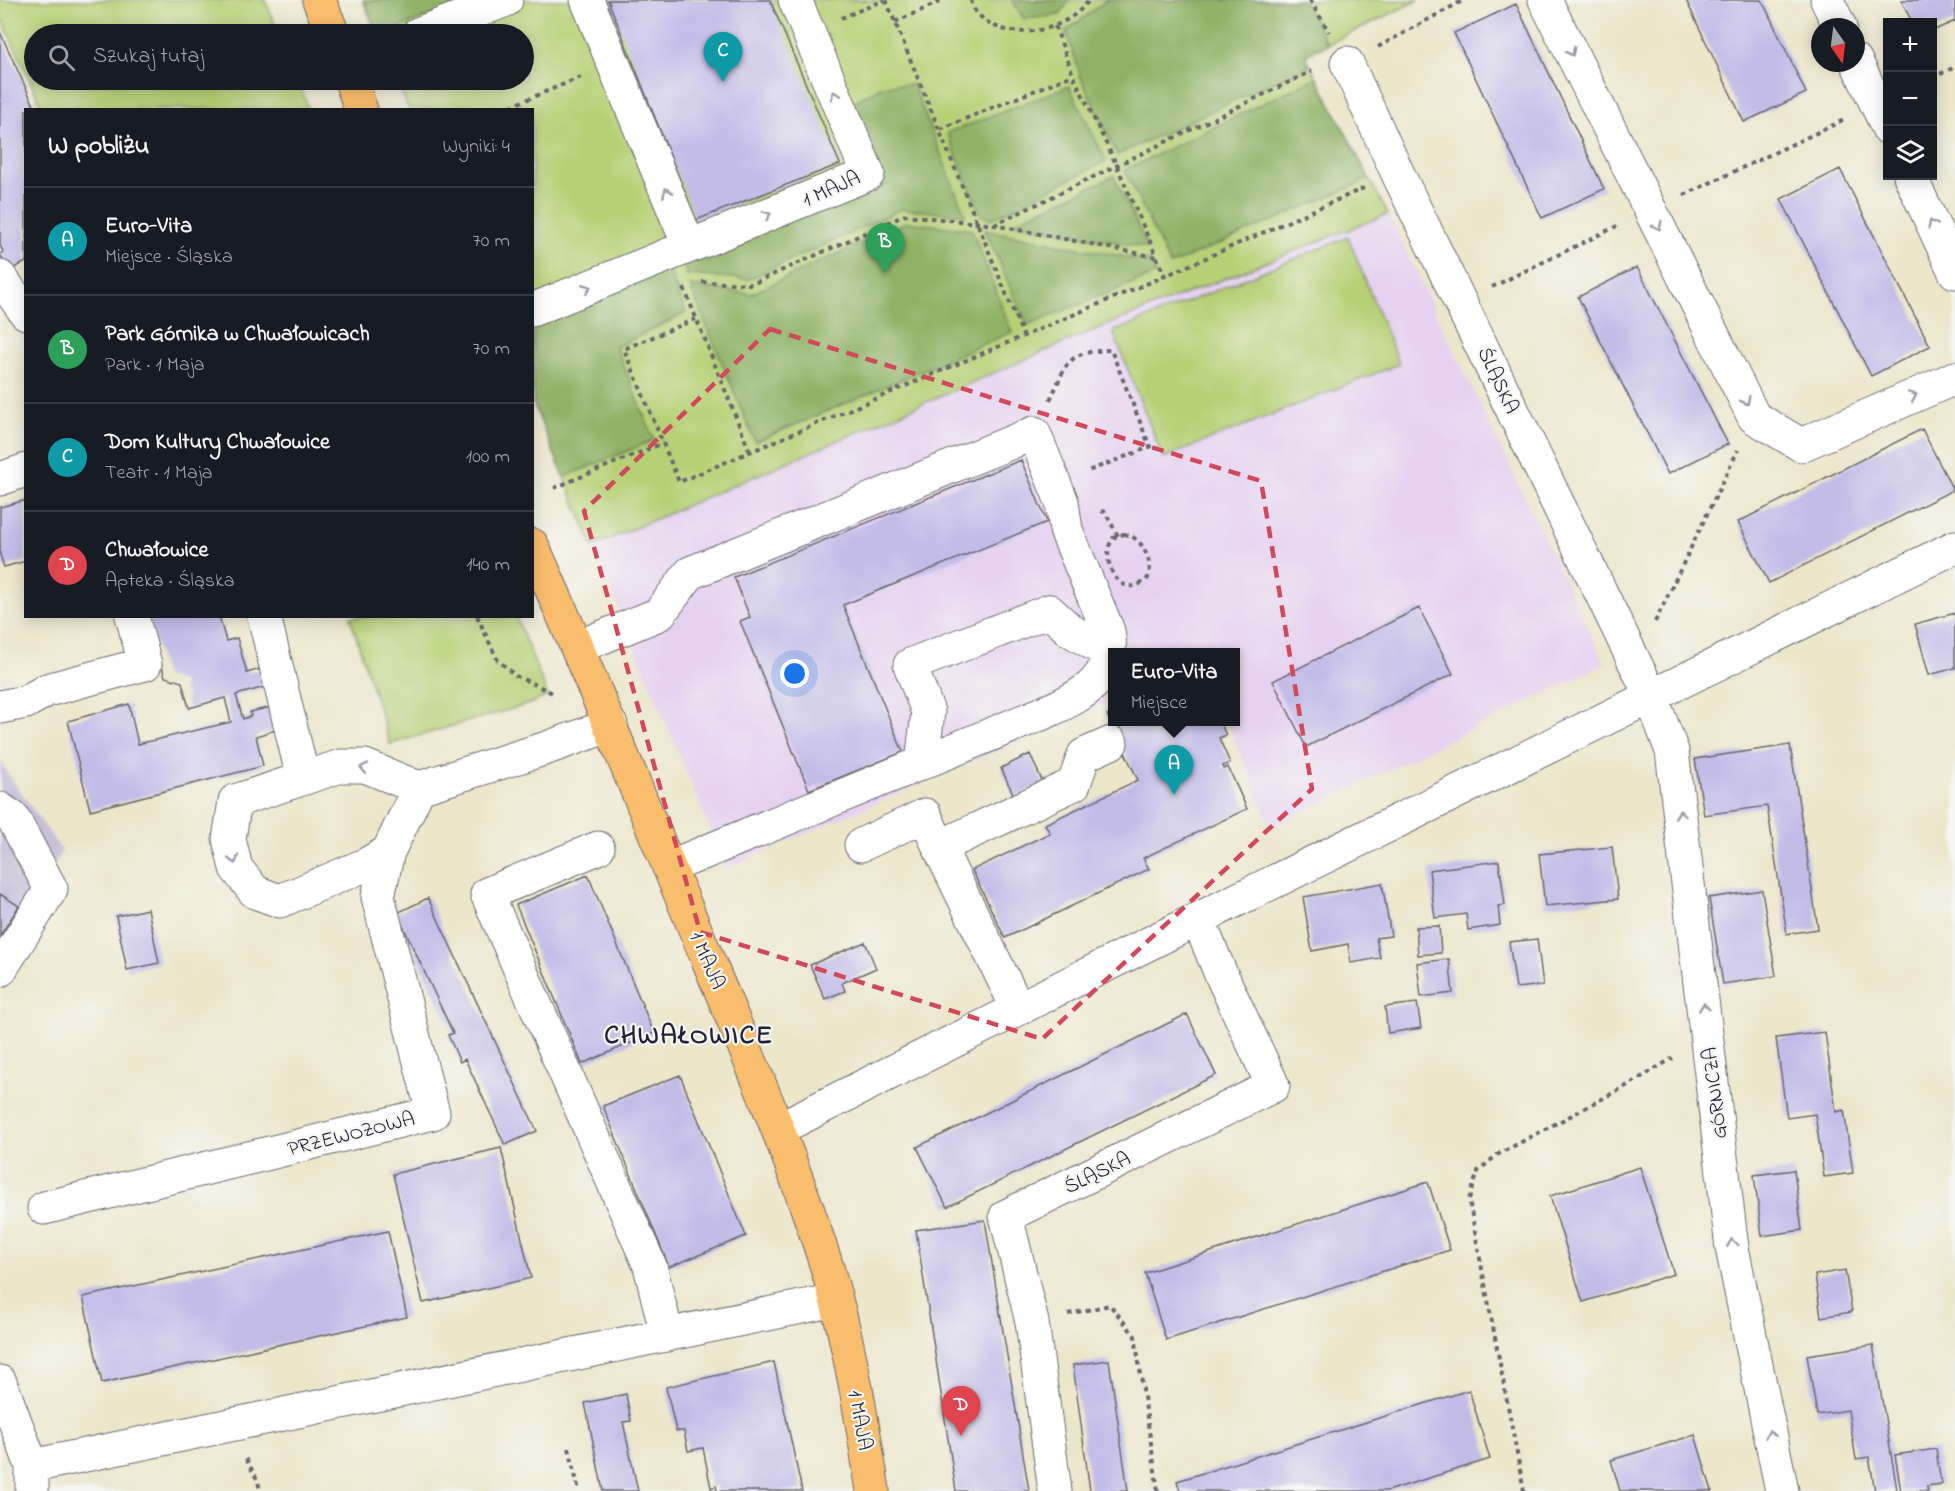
<!DOCTYPE html>
<html lang="pl">
<head>
<meta charset="utf-8">
<style>
	:root { --surface:#171b24; --page:#20242c; --text:#f1f3f6; --muted:#9ea1a6; --line:#363941; --accent:#2563eb }
	body { margin:0; font-family:"Indie Flower",sans-serif; background:var(--page); color:var(--text) }
	.controls { position:absolute; right:18px; top:18px; display:grid; overflow:hidden; border-radius:0px; box-shadow:0 3px 15px #0003 }
	.controls button { width:54px; height:54px; display:grid; place-items:center; padding:0; border:0; border-bottom:2px solid var(--line); background:var(--surface); color:var(--text); font:30px sans-serif }
	.compass { position:absolute; left:1811px; top:18px; width:54px; height:54px; border-radius:50%; background:var(--surface); box-shadow:0 3px 15px #0003; rotate:166deg }
	.you { position:absolute; left:795px; top:674px; width:21px; height:21px; margin:-15px; border:4px solid #fff; border-radius:50%; background:#1a73e8; box-shadow:0 0 0 9px #1a73e833 }
	.badge { display:grid; place-items:center; width:39px; height:39px; border-radius:50%; background:var(--accent); color:#fff; font-size:20px; font-weight:700 }
	.pin { position:absolute; translate:-50% -50px; filter:drop-shadow(0 2px 3px #0008) }
	.pin::after { content:''; position:absolute; top:32px; width:21px; height:18px; background:inherit; clip-path:polygon(0 0,100% 0,50% 100%) }
	.popup { position:absolute; left:1108px; top:648px; width:132px; height:78px; box-sizing:border-box; display:grid; place-content:center; border-radius:0px; background:var(--surface); filter:drop-shadow(0 2px 4px #0005); font-size:20px; white-space:nowrap; color:var(--muted) }
	.popup b { font-size:22px; color:var(--text) }
	.popup::after { content:''; position:absolute; left:50%; top:100%; margin-left:-12px; border:12px solid transparent; border-top-color:var(--surface) }
	.list { margin:0; padding:0; list-style:none }
	h2 { display:flex; justify-content:space-between; align-items:center; height:78px; margin:0; padding:0 24px; font-size:26px }
	h2 small { font-size:20px; font-weight:400; color:var(--muted) }
	.list li { display:grid; grid-template-columns:39px 1fr auto; gap:18px; align-items:center; box-sizing:border-box; height:108px; padding:0 24px; border-top:2px solid var(--line) }
	.list b { display:block; font-size:22px; white-space:nowrap }
	.list p { margin:0; font-size:20px; white-space:nowrap; color:var(--muted) }
	.list em { font-size:20px; font-style:normal; color:var(--muted) }
	.icon { flex:none; width:33px; height:33px; fill:none; stroke:currentColor; stroke-width:2; stroke-linecap:round; stroke-linejoin:round }
	.map { position:relative; flex:none; width:1955px; height:1491px; overflow:hidden }
	.search { position:absolute; background:var(--surface); box-shadow:0 3px 15px #0003; left:24px; top:24px; width:510px; height:66px; display:flex; align-items:center; gap:15px; box-sizing:border-box; padding:0 21px; border-radius:33px; color:var(--muted); font-size:22px }
	.panel { position:absolute; background:var(--surface); box-shadow:0 3px 15px #0003; left:24px; top:108px; width:510px; height:510px; border-radius:0px }
	.map>svg:first-child { display:block }
	.built { fill:#e6d2f0 }
	.industrial { fill:#c8bfd8 }
	.green { fill:#b6d075; stroke:#6c7958; stroke-width:1.5 }
	.forest { fill:#90b266; stroke:#596a50; stroke-width:1.5 }
	.building { fill:#c3bce7 }
	.lines { fill:none; stroke-linecap:round; stroke-linejoin:round }
	.minor-casing { stroke:#69676d; stroke-width:35 }
	.major-casing { stroke:#69676d; stroke-width:35 }
	.path { stroke:#69676d; stroke-width:4; stroke-dasharray:4.5 4.5; stroke-linecap:butt }
	.minor { stroke:#fff; stroke-width:33 }
	.major { stroke:#f9be6d; stroke-width:33 }
	.oneway { stroke:#9c9ca7 }
	.marked { fill:none; stroke:#d1495b; stroke-width:4.5; stroke-dasharray:12 8; stroke-linejoin:round }
	.labels { text-anchor:middle; stroke-width:4.5; stroke-linejoin:round; paint-order:stroke }
	.street-label { font-size:21px; fill:#22223b; stroke:#f6f6f2 }
	.district-label { font-size:27px; font-weight:bold; letter-spacing:1.5px; fill:#22223b; stroke:#f6f6f2 }
</style>
</head>
<body>
<div class="map">
<svg width="1955" height="1491" viewBox="0 0 1955 1491">
	<rect width="100%" height="100%" fill="#f6f6f2"/>
	<filter id="ink" filterUnits="userSpaceOnUse"><feTurbulence type="fractalNoise" baseFrequency=".0167" numOctaves="2"/><feDisplacementMap in="SourceGraphic" scale="12" xChannelSelector="R" yChannelSelector="G"/><feConvolveMatrix kernelMatrix="1 2 1 2 8 2 1 2 1" color-interpolation-filters="sRGB"/></filter>
	<filter id="wash" filterUnits="userSpaceOnUse"><feTurbulence type="fractalNoise" baseFrequency=".008" numOctaves="4" result="noise"/><feDisplacementMap in="SourceGraphic" scale="24" xChannelSelector="R" yChannelSelector="G"/><feGaussianBlur stdDeviation="1.35" result="paint"/><feColorMatrix in="noise" values="0 0 0 0 0 0 0 0 0 0 0 0 0 0 0 0 0 1.4 0 .05"/><feComposite in="paint" operator="in"/></filter>
	<g filter="url(#wash)">
		<rect width="100%" height="100%" fill="#ece6cb"/>
		<path class="built" d="M1388,214L1605,664L1271,827L1227,722H1236V652H1112V701L726,868L593,546L1089,332Z"/>
		<path class="industrial" d="M0,762L62,851L0,966Z"/>
		<path class="green" d="M0,0H265L279,34H34V80H297L309,109H43L0,15Z
			M363,0H1419L1305,55L1388,214L1089,332L593,546L533,403L532,110L409,109L396,80H524V34H377Z
			M1348,237L1399,364L1163,458L1113,332Z
			M350,617H516L548,696L529,704L390,744Z"/>
		<path class="forest" d="M364,0H470L383,34H377Z
			M1012,0H1070L1059,15L1024,19Z
			M1107,0H1302L1328,44L1306,55L1310,65L1117,155L1081,78L1066,31Z
			M1317,77L1369,179L1170,265L1125,170Z
			M885,85H913L965,215L902,209L749,279L687,275L681,258L877,176L847,105Z
			M1069,86L1106,161L991,219L981,215L947,133Z
			M1114,176L1148,248L1013,223Z
			M906,222L972,230L1012,332L755,442L690,286L751,294Z
			M985,230L1151,262L1156,274L1027,325Z
			M667,266L686,313L616,347L654,440L564,477L533,403V317Z"/>
		<g id="blocks">
			<path class="building" d="M608,0H770L840,164L696,220Z
				M1686,0H1762L1806,93L1744,122Z
				M1901,0H1955V21L1932,31V22H1912Z
				M1516,4L1604,189L1542,218L1454,33Z
				M0,32L36,110H26V262L8,271L0,254L3,252L0,245Z
				M1840,169L1930,346L1871,376L1781,199Z
				M1637,267L1728,444L1668,474L1578,297Z
				M1922,429L1953,490L1769,583L1738,522Z
				M1021,460L1047,522L843,605L903,752L809,790L740,621L750,617L734,577Z
				M26,500V561L4,567L0,555V507Z
				M1419,608L1453,674L1306,747L1273,681Z
				M1955,613V668L1929,675L1915,624Z
				M148,616H219L226,641L237,638L247,673L260,669L265,687L236,695L243,719L251,716L250,712L271,707L276,730L256,736L263,766L90,810L68,721L129,704L138,744L231,722L225,698L189,708L182,682L165,677Z
				M1112,712V722H1220L1226,735L1219,738L1230,763L1223,766L1224,769L1228,767L1247,809L1143,858L1149,869L1005,938L972,870L1050,833L1045,824L1138,780L1107,715Z
				M1790,745L1818,929L1787,934L1767,806L1704,815L1695,759Z
				M1030,754L1043,783L1015,798L1001,768Z
				M1612,847L1618,899L1545,906L1539,854Z
				M1499,861L1505,905L1498,906L1500,925L1468,930L1466,914L1435,918L1429,870Z
				M588,875L654,1033L582,1064L516,905Z
				M1382,883L1391,936L1376,938L1380,958L1351,963L1348,944L1312,951L1303,897Z
				M1762,890L1776,976L1723,984L1709,898Z
				M0,894L19,906L0,936Z
				M428,898L537,1131L505,1145L465,1059L460,1062L448,1035L453,1033L397,913Z
				M148,909L159,963L127,970L116,916Z
				M1439,926L1441,953L1418,955L1416,927Z
				M1537,939L1543,985L1516,988L1509,942Z
				M865,942L876,968L842,983L845,991L825,999L810,965Z
				M1449,959L1453,993L1421,997L1417,963Z
				M1417,1003L1421,1028L1388,1033L1385,1007Z
				M1187,1014L1216,1075L947,1207L917,1147Z
				M1825,1032L1836,1112L1844,1110L1853,1173L1824,1177L1815,1114L1787,1118L1776,1038Z
				M680,1075L746,1236L669,1267L603,1106Z
				M501,1148L531,1278L423,1303L393,1174Z
				M1640,1167L1674,1274L1583,1302L1550,1196Z
				M1794,1170L1802,1230L1762,1236L1754,1175Z
				M1428,1182L1450,1250L1166,1340L1145,1273Z
				M985,1220L1029,1491H956L916,1230Z
				M388,1231L407,1317L102,1383L83,1297Z
				M1845,1270L1852,1312L1821,1317L1815,1275Z
				M1873,1345L1897,1490L1890,1491H1875L1869,1457L1856,1459L1848,1410L1817,1415L1807,1355Z
				M1109,1360L1128,1491H1090L1073,1365Z
				M774,1362L802,1491H717L716,1486L711,1488L703,1448L688,1451L684,1431H676L666,1387Z
				M1469,1390L1490,1459L1387,1491H1180L1177,1481Z
				M626,1394L631,1421L623,1422L638,1491H603L585,1403Z
				M1695,1435L1712,1491H1620L1611,1460Z
				M1936,1449L1941,1484L1927,1486L1928,1491H1901L1895,1455Z"/>
		</g>
	</g>
	<g filter="url(#ink)">
		<use href="#blocks" fill-opacity="0" stroke="#69676d" stroke-width="1.5"/>
		<g class="lines">
			<g class="minor-casing">
				<path id="minor" d="M587,0L689,246
					M1545,0L1754,417L1801,445L1955,378
					M1827,0L1840,27
					M418,34L506,0
					M1856,61L1888,128
					M1347,63L1398,174L1651,696L1672,751L1732,1248L1782,1491
					M1910,176L1955,272
					M0,277L26,313
					M532,310L868,174L795,0
					M0,479L26,470
					M264,616L303,778
					M578,647L659,614L690,573L1034,433L1062,502L1066,530L1108,631C1117,677 1084,695 1048,711L669,867
					M0,707L26,702L47,690L145,664L132,616
					M922,763L928,712L910,665L1049,611L1070,630L1109,653
					M0,809L13,818L51,889L0,970
					M861,845L925,815L939,847
					M598,848L487,894L650,1266L667,1335
					M388,852L365,865L280,901L255,892L236,868L229,839L235,801L341,766H365L419,788L547,748L611,725
					M1018,1009L939,847L1074,784L1084,755L1111,743
					M778,1129L1198,919L1955,547
					M44,1208L433,1113L378,897L388,852L419,788
					M0,1382L32,1466
					M32,1491V1466L835,1300
					M1055,1491L1032,1322L1006,1216L1273,1086L1220,972L1198,919"/>
			</g>
			<g class="major-casing">
				<path id="major" d="M319,0L333,34
					M351,80L361,110
					M532,545C583,658 629,772 677,886C728,1009 783,1131 824,1258C848,1333 861,1413 873,1491"/>
			</g>
			<path class="path" d="M886,0L1023,335
				M971,0C972,4 974,10 977,13C1005,45 1066,33 1089,0
				M1310,0L1329,32
				M841,18L885,0
				M895,22L944,0
				M1055,26L1073,75L1116,164L1165,276
				M1378,47L1464,0
				M1932,78L1955,67
				M502,110L581,77
				M940,129L1073,75
				M1684,195L1846,119
				M994,225L1312,71
				M702,282L752,284L905,215L994,225L1156,257
				M1492,287L1617,226
				M684,288L750,452
				M696,319L624,349L679,482L1165,276L1364,188
				M1050,400C1068,363 1064,352 1111,350L1150,447L1088,471
				M554,488L663,443
				M1101,511L1105,512L1118,536
				M1124,534C1142,536 1154,562 1148,578C1120,605 1098,559 1113,538Z
				M477,616L497,659L516,676L555,694
				M1655,622L1738,450
				M1068,1314L1110,1305L1135,1336L1158,1491
				M569,1448L579,1491
				M246,1459L258,1481L260,1491
				M1524,1491L1469,1200L1478,1171L1497,1155L1630,1084L1673,1058"/>
			<use href="#minor" class="minor"/>
			<use href="#major" class="major"/>
		</g>
		<defs><path id="oneway-chevron" d="M-2-3.5L2.5 0L-2 3.5" fill="none" stroke-width="1.6" stroke-linecap="round" stroke-linejoin="round" transform="scale(1.5)"/></defs>
		<g class="oneway">
			<use href="#oneway-chevron" transform="translate(1571 52) rotate(63)"/>
			<use href="#oneway-chevron" transform="translate(835 95) rotate(-113)"/>
			<use href="#oneway-chevron" transform="translate(667 192) rotate(-112)"/>
			<use href="#oneway-chevron" transform="translate(767 215) rotate(-22)"/>
			<use href="#oneway-chevron" transform="translate(1932 224) rotate(-115)"/>
			<use href="#oneway-chevron" transform="translate(1658 226) rotate(63)"/>
			<use href="#oneway-chevron" transform="translate(587 288) rotate(-22)"/>
			<use href="#oneway-chevron" transform="translate(1913 396) rotate(-24)"/>
			<use href="#oneway-chevron" transform="translate(1746 401) rotate(63)"/>
			<use href="#oneway-chevron" transform="translate(364 768) rotate(-169)"/>
			<use href="#oneway-chevron" transform="translate(1680 814) rotate(-97)"/>
			<use href="#oneway-chevron" transform="translate(234 860) rotate(74)"/>
			<use href="#oneway-chevron" transform="translate(1704 1007) rotate(-97)"/>
			<use href="#oneway-chevron" transform="translate(1732 1243) rotate(-98)"/>
			<use href="#oneway-chevron" transform="translate(1770 1434) rotate(-102)"/>
		</g>
	</g>
	<path class="marked" d="M770,329L1261,481L1312,789L1042,1039L700,932L584,511Z"/>
	<g class="labels">
		<g class="street-label">
			<text transform="translate(831 188) rotate(-24)" y="7">1 MAJA</text>
			<text transform="translate(1499 380) rotate(65)" y="7">ŚLĄSKA</text>
			<text transform="translate(708 960) rotate(67)" y="7">1 MAJA</text>
			<text transform="translate(1714 1093) rotate(-97)" y="7">GÓRNICZA</text>
			<text transform="translate(351 1133) rotate(-14)" y="7">PRZEWOZOWA</text>
			<text transform="translate(1097 1172) rotate(-26)" y="7">ŚLĄSKA</text>
			<text transform="translate(861 1420) rotate(80)" y="7">1 MAJA</text>
		</g>
		<g class="district-label">
			<text x="689" y="1043">CHWAŁOWICE</text>
		</g>
	</g>
</svg>
<div class="controls">
<button>+</button>
<button>−</button>
<button><svg class="icon" aria-label="layers" viewBox="0 0 24 24"><path d="M12 4l9 5-9 5-9-5zM3 14l9 5 9-5"/></svg></button>
</div>
<svg class="compass" viewBox="-18 -18 36 36"><path d="M0-13l5 13h-10z" fill="#e53935"/><path d="M0 13l5-13h-10z" fill="#9ea1a6"/></svg>
<div class="you"></div>
<div class="pin badge" style="left:1174px;top:795px;background:#0f9aa8">A</div>
<div class="popup"><b>Euro-Vita</b>Miejsce</div>
<div class="pin badge" style="left:885px;top:273px;background:#2e9e5b">B</div>
<div class="pin badge" style="left:723px;top:82px;background:#0f9aa8">C</div>
<div class="pin badge" style="left:961px;top:1436px;background:#e0444e">D</div>
<div class="search"><svg class="icon" aria-label="search" viewBox="0 0 24 24"><circle cx="10" cy="10" r="6"/><path d="M15 15l6 6"/></svg>Szukaj tutaj</div>
<section class="panel">
<h2>W pobliżu<small>Wyniki: 4</small></h2>
<ul class="list">
<li><span class="badge" style="background:#0f9aa8">A</span><div><b>Euro-Vita</b><p>Miejsce · Śląska</p></div><em>70 m</em></li>
<li><span class="badge" style="background:#2e9e5b">B</span><div><b>Park Górnika w Chwałowicach</b><p>Park · 1 Maja</p></div><em>70 m</em></li>
<li><span class="badge" style="background:#0f9aa8">C</span><div><b>Dom Kultury Chwałowice</b><p>Teatr · 1 Maja</p></div><em>100 m</em></li>
<li><span class="badge" style="background:#e0444e">D</span><div><b>Chwałowice</b><p>Apteka · Śląska</p></div><em>140 m</em></li>
</ul>
</section>
</div>
</body>
</html>
